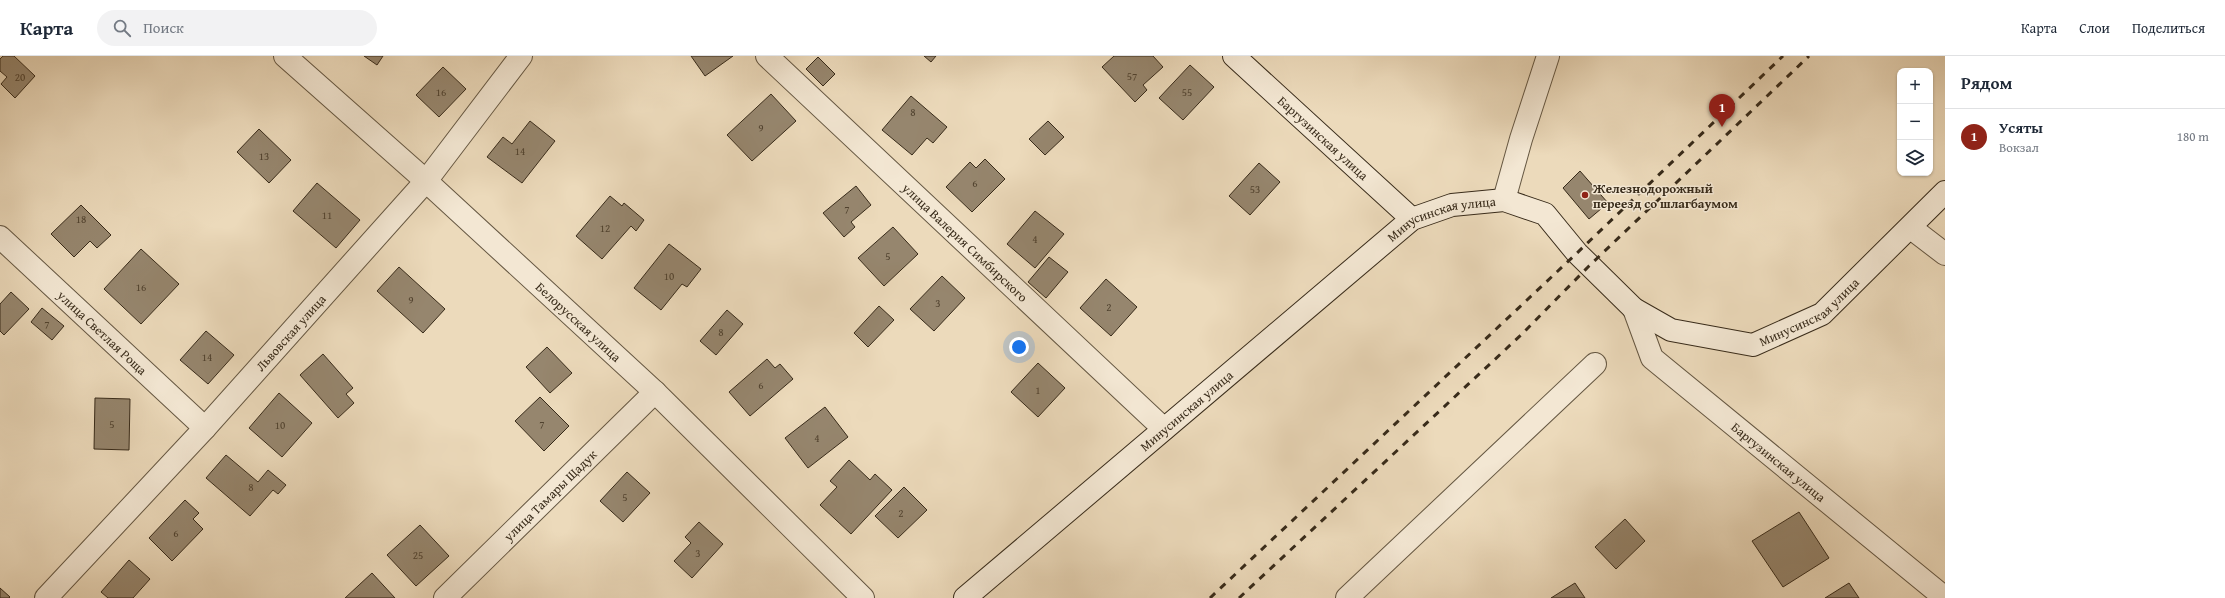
<!DOCTYPE html>
<html lang="ru">
<head>
<meta charset="utf-8">
<style>
	:root { --surface:#fff; --page:#f2f2f3; --text:#1f2937; --muted:#747a83; --line:#e0e1e3; --accent:#8f2418 }
	body { margin:0; font-family:"Gentium Book Plus",serif; background:var(--page); color:var(--text) }
	.controls { position:absolute; right:12px; top:12px; display:grid; overflow:hidden; border-radius:8px; box-shadow:0 1px 3px #0004 }
	.controls button { width:36px; height:36px; display:grid; place-items:center; padding:0; border:0; border-bottom:1px solid var(--line); background:var(--surface); color:var(--text); font:20px sans-serif }
	.you { position:absolute; left:1019px; top:291px; width:14px; height:14px; margin:-10px; border:3px solid #fff; border-radius:50%; background:#1a73e8; box-shadow:0 0 0 6px #1a73e833 }
	.badge { display:grid; place-items:center; width:26px; height:26px; border-radius:50%; background:var(--accent); color:#fff; font-size:13px; font-weight:700 }
	.pin { position:absolute; translate:-50% -33px; filter:drop-shadow(0 1px 2px #0008) }
	.pin::after { content:''; position:absolute; top:21px; width:14px; height:12px; background:inherit; clip-path:polygon(0 0,100% 0,50% 100%) }
	.list { margin:0; padding:0; list-style:none }
	h2 { display:flex; justify-content:space-between; align-items:center; height:52px; margin:0; padding:0 16px; font-size:17px }
	h2 small { font-size:13px; font-weight:400; color:var(--muted) }
	.list li { display:grid; grid-template-columns:26px 1fr auto; gap:12px; align-items:center; box-sizing:border-box; height:56px; padding:0 16px; border-top:1px solid var(--line) }
	.list b { display:block; font-size:15px; white-space:nowrap }
	.list p { margin:0; font-size:13px; white-space:nowrap; color:var(--muted) }
	.list em { font-size:13px; font-style:normal; color:var(--muted) }
	.icon { flex:none; width:22px; height:22px; fill:none; stroke:currentColor; stroke-width:2; stroke-linecap:round; stroke-linejoin:round }
	.map { position:relative; flex:none; width:1945px; height:542px; overflow:hidden }
	header { display:flex; align-items:center; gap:24px; box-sizing:border-box; height:56px; padding:0 20px; background:var(--surface); border-bottom:1px solid var(--line) }
	header strong { font-size:19px }
	nav { display:flex; gap:22px; margin-inline-start:auto; font-size:14px }
	.search { width:280px; height:36px; background:var(--page); display:flex; align-items:center; gap:10px; box-sizing:border-box; padding:0 14px; border-radius:22px; color:var(--muted); font-size:15px }
	main { display:flex }
	aside { flex:1; background:var(--surface) }
	.map>svg:first-child { display:block }
	.building { fill:#96866e; stroke:#382b1a }
	.lines { fill:none; stroke-linecap:round; stroke-linejoin:round }
	.street-casing { stroke:#655742; stroke-width:24 }
	.secondary-casing { stroke:#382b1a; stroke-width:24 }
	.street { stroke:#f3e7d3; stroke-width:22 }
	.secondary { stroke:#f3e7d3; stroke-width:22 }
	.rail { stroke:#382b1a; stroke-width:3; stroke-dasharray:7 7; stroke-linecap:butt }
	.poi-dot { fill:#8f2418; stroke:#f3e7d3; stroke-width:1.5 }
	.labels { text-anchor:middle; stroke-width:3; stroke-linejoin:round; paint-order:stroke }
	.number-label { font-size:11px; fill:#50422f }
	.street-label { font-size:13px; fill:#382b1a; stroke:#f3e7d3 }
	.poi-label { font-size:13px; font-weight:bold; fill:#382b1a; stroke:#f3e7d3; text-anchor:start }
</style>
</head>
<body>
<header>
<strong>Карта</strong>
<div class="search"><svg class="icon" aria-label="search" viewBox="0 0 24 24"><circle cx="10" cy="10" r="6"/><path d="M15 15l6 6"/></svg>Поиск</div>
<nav><a>Карта</a><a>Слои</a><a>Поделиться</a></nav>
</header>
<main>
<div class="map">
<svg width="1945" height="542" viewBox="0 0 1945 542">
	<rect width="100%" height="100%" fill="#ecdabb"/>
	<filter id="stains"><feTurbulence type="fractalNoise" baseFrequency=".005" numOctaves="4"/><feColorMatrix values="0 0 0 0 .2 0 0 0 0 .09 0 0 0 0 .02 0 0 0 .5 -.17"/></filter>
	<radialGradient id="worn" r=".72"><stop offset=".6" stop-color="#630" stop-opacity="0"/><stop offset="1" stop-color="#630" stop-opacity=".3"/></radialGradient>
	<path class="building" d="M3,0H14L35,20L15,42L1,28L7,21L0,15V3Z
		M364,0H383L377,9Z
		M691,0H733L705,20Z
		M924,0H936L931,6Z
		M1114,0H1153L1163,11L1143,29L1147,34L1135,46L1102,11Z
		M818,1L835,18L823,30L806,13Z
		M1190,9L1214,31L1183,64L1159,42Z
		M443,11L466,33L439,61L416,39Z
		M771,38L796,65L752,105L727,79Z
		M911,40L947,71L933,87L927,82L912,99L882,74Z
		M530,65L555,85L522,127L487,101L503,81L512,88Z
		M1048,65L1064,81L1045,99L1029,83Z
		M259,73L291,104L269,127L237,96Z
		M985,103L1005,123L972,156L946,131L970,106L976,112Z
		M1259,107L1280,126L1250,159L1229,140Z
		M1580,115L1608,147L1589,163L1563,132Z
		M317,127L360,164L336,192L293,155Z
		M856,130L871,149L851,166L855,171L844,181L823,157Z
		M610,140L622,150L624,147L644,164L636,175L631,170L602,203L576,180Z
		M81,149L111,179L97,192L90,185L74,201L51,178Z
		M1035,155L1064,178L1035,212L1007,188Z
		M893,171L918,198L884,230L858,202Z
		M669,188L701,213L687,231L682,228L661,254L634,232Z
		M141,193L179,228L141,268L104,233Z
		M1049,201L1068,216L1046,242L1028,226Z
		M399,211L445,253L423,277L377,235Z
		M942,220L965,242L934,275L910,253Z
		M1106,223L1137,251L1111,280L1080,252Z
		M11,236L29,253L4,279L0,275V248Z
		M879,250L894,264L868,291L854,277Z
		M42,252L64,270L52,284L31,266Z
		M727,254L743,268L716,299L700,285Z
		M206,275L234,299L208,328L180,304Z
		M547,291L572,317L550,337L526,311Z
		M323,298L353,332L346,338L354,347L338,362L300,319Z
		M767,303L775,312L780,308L793,323L750,360L729,336Z
		M1038,307L1065,332L1038,361L1011,336Z
		M279,337L312,367L282,401L249,372Z
		M540,341L569,370L544,395L515,365Z
		M95,342L130,343L129,394L94,393Z
		M825,351L848,381L808,412L785,382Z
		M226,399L258,426L268,414L286,429L278,438L273,434L250,460L206,422Z
		M849,404L870,424L875,418L892,434L851,478L820,449L837,431L830,425Z
		M627,416L650,437L623,466L600,445Z
		M904,431L927,454L898,482L875,460Z
		M185,444L199,457L193,463L203,473L172,505L149,482Z
		M1799,456L1829,502L1783,531L1752,485Z
		M1625,463L1645,485L1616,513L1595,491Z
		M699,466L723,488L692,522L674,505L691,487L685,481Z
		M420,469L449,500L416,530L387,499Z
		M129,504L150,523L133,542H108L101,536Z
		M372,517L395,542H345Z
		M1575,527L1585,542H1551Z
		M1849,527L1859,542H1825Z
		M0,532L10,541L9,542H0Z"/>
	<g class="lines">
		<g class="street-casing">
			<g id="street">
				<path id="s1" d="M285,0L426,125L655,336L863,542"/>
				<path id="s2" d="M767,0L1164,373"/>
				<path d="M1504,144L1521,83L1548,0"/>
				<path d="M1911,172L1945,198"/>
				<path id="s3" d="M0,181L205,372"/>
				<path id="s4" d="M1634,253L1652,302L1945,542"/>
				<path id="s5" d="M46,542L205,372L426,125L521,0"/>
				<path id="s6" d="M445,542L655,336"/>
				<path d="M1347,542L1595,308"/>
			</g>
		</g>
		<g class="secondary-casing">
			<g id="secondary">
				<path id="s7" d="M1234,0L1412,163"/>
				<path id="s8" d="M965,542L1412,163L1452,149L1504,144L1545,158L1577,197L1634,253L1671,274L1753,289L1822,258L1945,136"/>
			</g>
		</g>
		<use href="#street" class="street"/>
		<use href="#secondary" class="secondary"/>
		<path class="rail" d="M1210,542L1577,197L1783,0
			M1239,542L1521,279L1589,210L1809,0"/>
	</g>
	<circle class="poi-dot" cx="1585" cy="139" r="4"/>
	<g class="labels">
		<g class="number-label">
			<text x="1132" y="24">57</text>
			<text x="20" y="25">20</text>
			<text x="441" y="40">16</text>
			<text x="1187" y="40">55</text>
			<text x="913" y="60">8</text>
			<text x="761" y="76">9</text>
			<text x="520" y="99">14</text>
			<text x="264" y="104">13</text>
			<text x="975" y="131">6</text>
			<text x="1255" y="137">53</text>
			<text x="847" y="157">7</text>
			<text x="327" y="163">11</text>
			<text x="81" y="167">18</text>
			<text x="605" y="176">12</text>
			<text x="1035" y="187">4</text>
			<text x="888" y="204">5</text>
			<text x="669" y="224">10</text>
			<text x="141" y="235">16</text>
			<text x="411" y="248">9</text>
			<text x="938" y="251">3</text>
			<text x="1109" y="255">2</text>
			<text x="47" y="272">7</text>
			<text x="721" y="280">8</text>
			<text x="207" y="305">14</text>
			<text x="761" y="333">6</text>
			<text x="1038" y="338">1</text>
			<text x="112" y="372">5</text>
			<text x="542" y="372">7</text>
			<text x="280" y="373">10</text>
			<text x="817" y="386">4</text>
			<text x="251" y="435">8</text>
			<text x="625" y="445">5</text>
			<text x="901" y="461">2</text>
			<text x="176" y="481">6</text>
			<text x="698" y="501">3</text>
			<text x="418" y="503">25</text>
		</g>
		<g class="street-label">
			<text dy="5" stroke="none"><textPath href="#s7" startOffset="121">Баргузинская улица</textPath></text>
			<text dy="5" stroke="none"><textPath href="#s8" startOffset="614">Минусинская улица</textPath></text>
			<text dy="5" stroke="none"><textPath href="#s2" startOffset="272">улица Валерия Симбирского</textPath></text>
			<text dy="5" stroke="none"><textPath href="#s8" startOffset="1046">Минусинская улица</textPath></text>
			<text dy="5" stroke="none"><textPath href="#s1" startOffset="396">Белорусская улица</textPath></text>
			<text dy="5" stroke="none"><textPath href="#s3" startOffset="140">улица Светлая Роща</textPath></text>
			<text dy="5" stroke="none"><textPath href="#s5" startOffset="361">Львовская улица</textPath></text>
			<text dy="5" stroke="none"><textPath href="#s8" startOffset="290">Минусинская улица</textPath></text>
			<text dy="5" stroke="none"><textPath href="#s4" startOffset="216">Баргузинская улица</textPath></text>
			<text dy="5" stroke="none"><textPath href="#s6" startOffset="147">улица Тамары Щадук</textPath></text>
		</g>
		<g class="poi-label">
			<text x="1593" y="137">Железнодорожный<tspan x="1593" dy="15">переезд со шлагбаумом</tspan></text>
		</g>
	</g>
	<rect width="100%" height="100%" filter="url(#stains)"/>
	<rect width="100%" height="100%" fill="url(#worn)"/>
</svg>
<div class="controls">
<button>+</button>
<button>−</button>
<button><svg class="icon" aria-label="layers" viewBox="0 0 24 24"><path d="M12 4l9 5-9 5-9-5zM3 14l9 5 9-5"/></svg></button>
</div>
<div class="you"></div>
<div class="pin badge" style="left:1722px;top:71px">1</div>
</div>
<aside>
<h2>Рядом<small></small></h2>
<ul class="list">
<li><span class="badge">1</span><div><b>Усяты</b><p>Вокзал</p></div><em>180 m</em></li>
</ul>
</aside>
</main>
</body>
</html>
